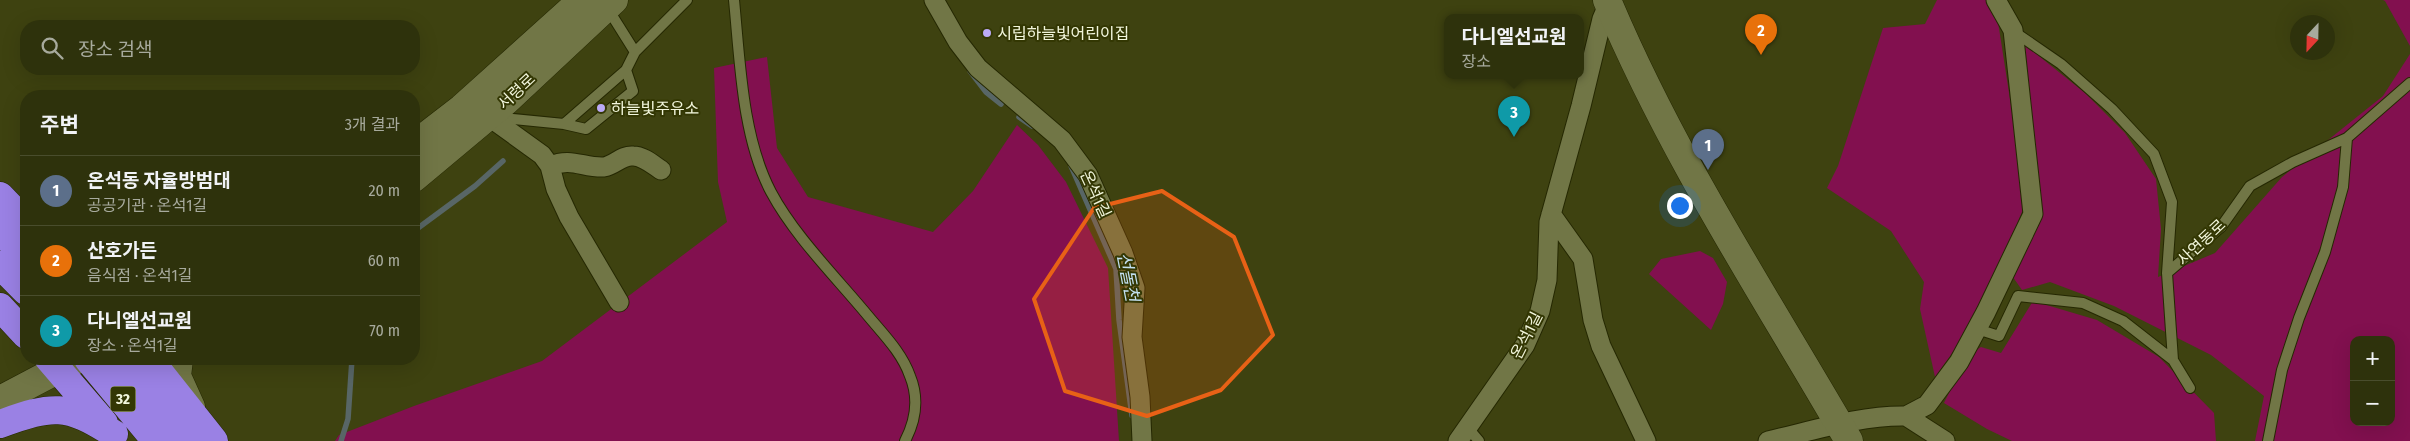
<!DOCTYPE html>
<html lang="ko">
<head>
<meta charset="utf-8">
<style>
	:root { --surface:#2e320c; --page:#3a3e1a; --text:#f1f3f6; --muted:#a7aa9d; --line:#494d2d; --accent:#bbaaf6 }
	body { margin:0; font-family:"Fira Sans Condensed","Noto Sans KR",sans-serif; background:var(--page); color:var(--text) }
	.controls { position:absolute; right:15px; bottom:15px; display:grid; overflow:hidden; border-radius:10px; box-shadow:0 5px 20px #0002 }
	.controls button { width:45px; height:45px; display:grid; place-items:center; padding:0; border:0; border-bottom:1px solid var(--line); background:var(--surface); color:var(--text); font:25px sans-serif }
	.compass { position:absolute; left:2290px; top:15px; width:45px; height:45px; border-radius:50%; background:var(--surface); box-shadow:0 5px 20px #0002; rotate:202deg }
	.you { position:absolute; left:1679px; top:205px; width:18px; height:18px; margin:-12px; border:4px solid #fff; border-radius:50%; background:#1a73e8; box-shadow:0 0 0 8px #1a73e833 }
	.badge { display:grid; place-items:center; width:32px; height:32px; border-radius:50%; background:var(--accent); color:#fff; font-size:16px; font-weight:700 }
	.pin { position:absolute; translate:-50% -41px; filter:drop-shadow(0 1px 2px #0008) }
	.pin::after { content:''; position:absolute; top:26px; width:18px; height:15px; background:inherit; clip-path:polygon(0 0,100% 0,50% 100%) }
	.popup { position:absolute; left:1444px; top:14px; width:140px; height:65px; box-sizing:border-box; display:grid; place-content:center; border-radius:10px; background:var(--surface); filter:drop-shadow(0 1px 4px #0005); font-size:16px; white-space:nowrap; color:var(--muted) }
	.popup b { font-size:19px; color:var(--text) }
	.popup::after { content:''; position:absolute; left:50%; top:100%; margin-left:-10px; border:10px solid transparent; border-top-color:var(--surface) }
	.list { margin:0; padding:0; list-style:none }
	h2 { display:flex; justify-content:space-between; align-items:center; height:65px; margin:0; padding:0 20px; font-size:21px }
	h2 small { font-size:16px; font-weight:400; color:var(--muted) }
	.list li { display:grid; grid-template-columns:32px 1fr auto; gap:15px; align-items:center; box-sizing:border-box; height:70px; padding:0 20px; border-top:1px solid var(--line) }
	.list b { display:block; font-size:19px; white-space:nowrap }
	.list p { margin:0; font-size:16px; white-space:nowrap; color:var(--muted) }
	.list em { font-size:16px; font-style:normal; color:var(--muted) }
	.icon { flex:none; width:28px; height:28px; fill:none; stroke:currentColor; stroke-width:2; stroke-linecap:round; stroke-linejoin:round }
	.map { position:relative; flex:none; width:2410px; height:441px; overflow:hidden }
	.search { position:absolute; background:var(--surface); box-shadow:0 5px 20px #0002; left:20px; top:20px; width:400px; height:55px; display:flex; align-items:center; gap:12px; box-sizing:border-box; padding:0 18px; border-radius:20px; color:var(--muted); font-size:19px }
	.panel { position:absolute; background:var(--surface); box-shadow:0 5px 20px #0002; left:20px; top:90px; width:400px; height:275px; border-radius:20px }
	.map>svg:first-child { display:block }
	.green { fill:#82104f; fill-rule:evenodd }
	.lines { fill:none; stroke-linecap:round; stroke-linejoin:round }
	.stream { stroke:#586666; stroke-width:5.5 }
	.lane-casing { stroke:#252802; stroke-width:12 }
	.street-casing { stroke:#252802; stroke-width:21 }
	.secondary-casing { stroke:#252802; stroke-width:29 }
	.highway-casing { stroke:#252802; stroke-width:29 }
	.lane { stroke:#717646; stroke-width:10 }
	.street { stroke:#717646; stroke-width:19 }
	.secondary { stroke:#717646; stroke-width:28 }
	.highway { stroke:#9a81e4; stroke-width:28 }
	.marked { fill:#e86116; fill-opacity:0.2; stroke:#e86116; stroke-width:4; stroke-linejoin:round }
	.poi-dot { fill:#bbaaf6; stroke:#333703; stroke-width:2 }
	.labels { text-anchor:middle; stroke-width:4; stroke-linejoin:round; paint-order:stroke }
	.shield { fill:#333703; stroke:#b9bd9b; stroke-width:1 }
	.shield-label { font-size:15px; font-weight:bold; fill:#f2f6dc }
	.poi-label { font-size:16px; fill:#f2f6dc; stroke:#333703; text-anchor:start }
	.street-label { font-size:16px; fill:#f2f6dc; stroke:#333703 }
	.water-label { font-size:18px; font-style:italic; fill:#c2dff0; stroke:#333703 }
</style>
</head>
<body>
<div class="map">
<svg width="2410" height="441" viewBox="0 0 2410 441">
	<rect width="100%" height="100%" fill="#3e4210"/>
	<path class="green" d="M1937,0H1987L1998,22L2026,202L1981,313L1935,377L1920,309L1924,282L1891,231L1827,188L1838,166L1883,28L1925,24Z
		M2383,0H2410V46L2385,1Z
		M2019,40L2085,93L2125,133L2156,179L2161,229L2158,277L2215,253L2282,177L2383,96L2410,54V441H2255L2264,396L2211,355L2114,306L2050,282L2022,290L2010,273L2039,223ZM2354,340H2391V422H2354Z
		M767,57L777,148L808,197L933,232L973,191L1017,125L1038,145L1066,182L1108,268L1119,441H335L339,435L414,406L542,361L727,222L718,182L714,68Z
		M1700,251L1713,258L1727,282L1723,304L1711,330L1649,274L1661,259Z
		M2033,301L2097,320L2159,357L2214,413L2216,441H2012L1987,429L1944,403L1968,355L1981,347L2001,353Z"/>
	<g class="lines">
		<path class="stream" d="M970,71L986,92L1001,104
			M1019,117L1032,126
			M1071,166L1116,269L1119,320L1132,416
			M414,231L475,186L503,161
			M341,441L348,419L352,359"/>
		<g class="lane-casing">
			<path id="lane" d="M734,0C740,61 742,137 771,192C795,237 837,278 869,317C884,335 902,353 910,376C919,398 916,420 905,441
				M2013,31L2061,64L2112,109L2154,154L2172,202L2167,273L2221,227L2250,186L2293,162L2347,138L2410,83
				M635,52L687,0
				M494,117L564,124L626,70L635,52L608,9
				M564,124L586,129L633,91L626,70
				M2167,273L2173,360
				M1977,329L1999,336L2018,296L2083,303L2123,321L2173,360L2190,388
				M1468,428L1479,441
				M2268,441L2282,370L2299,318L2325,252L2343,187L2347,138"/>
		</g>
		<g class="street-casing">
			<path id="street" d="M934,0L958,42L978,68L1062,140L1088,175L1123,253L1135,288L1132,337L1140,397L1142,441
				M488,116L542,155L550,166L556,189L569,217L619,302
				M550,166C572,157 583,168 604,167C615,165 622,155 633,156C643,156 652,164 661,170
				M1551,214L1583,259L1593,320L1601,346L1646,441
				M1458,441L1525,345L1540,311L1547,280L1549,222L1581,106L1602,19L1605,12L1611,10
				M1768,441C1812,431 1860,415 1906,416
				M1945,441L1906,416L1927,405L1959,362L1986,312L2033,214L2013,30L1996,0"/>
		</g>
		<g class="secondary-casing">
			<path id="secondary" d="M1607,0C1672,155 1765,296 1849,441
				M414,145L462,108L582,0
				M414,178L506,101L614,0
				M179,359L177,376L191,407
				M0,400L78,359"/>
		</g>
		<g class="highway-casing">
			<path id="highway" d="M0,196L26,223
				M0,230L26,257
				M0,265L26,291
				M0,307L26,335
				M49,359L104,423
				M88,359L156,441
				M120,359L187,441
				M149,359L214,441
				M0,424C53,405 66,403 114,434"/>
		</g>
		<use href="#lane" class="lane"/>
		<use href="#street" class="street"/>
		<use href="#secondary" class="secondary"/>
		<use href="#highway" class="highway"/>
	</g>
	<path class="marked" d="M1162,191L1234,237L1273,335L1221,390L1147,416L1065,391L1034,299L1094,208Z"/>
	<g class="poi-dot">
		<circle cx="987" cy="33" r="5"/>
		<circle cx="601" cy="108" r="5"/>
	</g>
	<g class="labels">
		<rect class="shield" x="110.5" y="386.5" width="25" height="25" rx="4"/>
		<g class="shield-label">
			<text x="123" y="404">32</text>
		</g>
		<g class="poi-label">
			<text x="997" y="39">시립하늘빛어린이집</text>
			<text x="611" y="114">하늘빛주유소</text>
		</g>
		<g class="street-label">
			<text transform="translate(516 91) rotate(-43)" y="6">서령로</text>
			<text transform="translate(1096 194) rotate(65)" y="6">온석1길</text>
			<text transform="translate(2201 242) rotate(-43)" y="6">사연동로</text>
			<text transform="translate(1526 335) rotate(-63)" y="6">온석1길</text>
		</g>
		<g class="water-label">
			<text transform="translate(1128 277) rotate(79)" y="6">선돌천</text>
		</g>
	</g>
</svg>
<div class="controls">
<button>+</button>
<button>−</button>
</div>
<svg class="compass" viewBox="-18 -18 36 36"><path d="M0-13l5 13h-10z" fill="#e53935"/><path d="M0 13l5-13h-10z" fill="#a7aa9d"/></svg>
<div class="you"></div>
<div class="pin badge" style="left:1708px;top:170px;background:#5c6f8a">1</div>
<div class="pin badge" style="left:1761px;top:55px;background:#e8710a">2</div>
<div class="pin badge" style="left:1514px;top:137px;background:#0f9aa8">3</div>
<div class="popup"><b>다니엘선교원</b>장소</div>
<div class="search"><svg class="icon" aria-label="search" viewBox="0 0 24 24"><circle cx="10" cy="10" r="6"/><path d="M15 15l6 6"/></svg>장소 검색</div>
<section class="panel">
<h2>주변<small>3개 결과</small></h2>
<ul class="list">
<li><span class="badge" style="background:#5c6f8a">1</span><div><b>온석동 자율방범대</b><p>공공기관 · 온석1길</p></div><em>20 m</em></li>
<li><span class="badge" style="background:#e8710a">2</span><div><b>산호가든</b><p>음식점 · 온석1길</p></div><em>60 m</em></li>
<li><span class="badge" style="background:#0f9aa8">3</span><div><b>다니엘선교원</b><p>장소 · 온석1길</p></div><em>70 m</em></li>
</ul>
</section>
</div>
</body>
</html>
